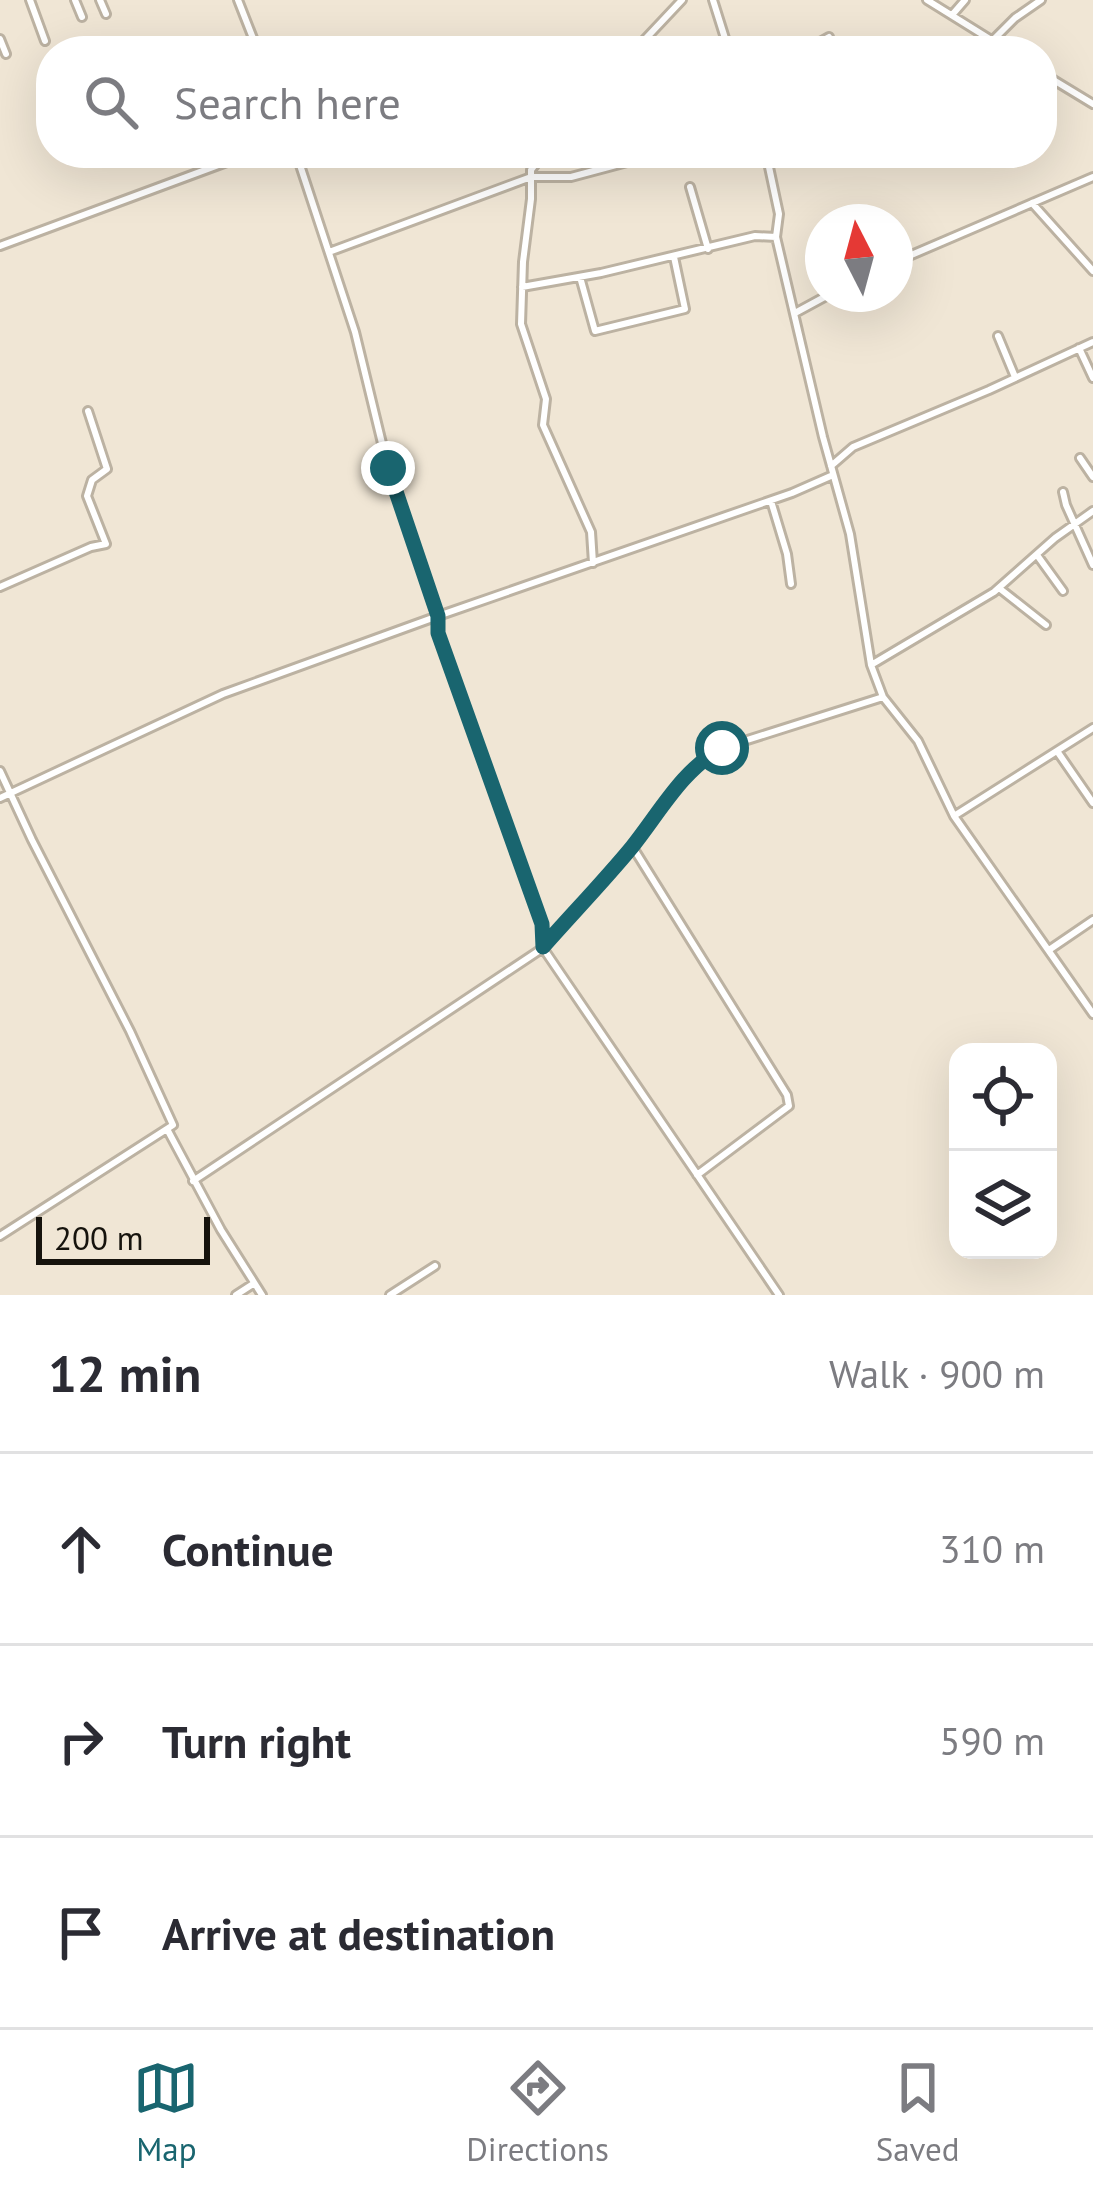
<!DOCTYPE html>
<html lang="en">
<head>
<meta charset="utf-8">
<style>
	:root { --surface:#fff; --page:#f7f7f7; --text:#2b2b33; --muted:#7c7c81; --line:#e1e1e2; --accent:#19656f }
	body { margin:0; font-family:"PT Sans",sans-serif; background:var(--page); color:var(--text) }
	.controls { position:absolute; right:36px; bottom:36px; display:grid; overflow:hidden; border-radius:24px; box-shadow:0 12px 48px #0002 }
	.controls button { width:108px; height:108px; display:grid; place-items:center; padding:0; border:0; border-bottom:3px solid var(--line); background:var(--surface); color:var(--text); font:60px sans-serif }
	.compass { position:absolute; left:805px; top:204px; width:108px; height:108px; border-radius:50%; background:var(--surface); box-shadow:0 12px 48px #0002; rotate:354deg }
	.scale { position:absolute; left:36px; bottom:30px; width:174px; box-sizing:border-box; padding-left:12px; border:6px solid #16130d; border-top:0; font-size:33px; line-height:42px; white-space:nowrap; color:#16130d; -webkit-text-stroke:9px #f0e6d5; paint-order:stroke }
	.stop { position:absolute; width:36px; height:36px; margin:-27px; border:9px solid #19656f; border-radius:50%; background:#fff }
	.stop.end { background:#19656f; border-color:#fff; box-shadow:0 3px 12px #0008 }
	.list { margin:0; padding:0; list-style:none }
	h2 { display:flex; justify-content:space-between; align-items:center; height:156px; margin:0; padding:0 48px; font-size:51px }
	h2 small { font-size:39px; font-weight:400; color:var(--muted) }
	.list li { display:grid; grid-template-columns:78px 1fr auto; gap:36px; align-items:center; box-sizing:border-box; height:192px; padding:0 48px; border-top:3px solid var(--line) }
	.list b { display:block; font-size:45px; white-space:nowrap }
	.list em { font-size:39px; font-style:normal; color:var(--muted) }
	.icon { flex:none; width:66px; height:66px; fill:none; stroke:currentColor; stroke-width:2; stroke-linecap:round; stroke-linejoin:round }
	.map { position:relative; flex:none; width:1093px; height:1295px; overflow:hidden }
	.search { position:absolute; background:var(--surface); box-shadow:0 12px 48px #0002; left:36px; right:36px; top:36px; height:132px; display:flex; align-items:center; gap:30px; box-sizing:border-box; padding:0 42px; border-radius:48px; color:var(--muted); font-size:45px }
	.sheet { height:732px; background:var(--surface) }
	nav { display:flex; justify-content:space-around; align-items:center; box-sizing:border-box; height:168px; border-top:3px solid var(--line); background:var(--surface); font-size:33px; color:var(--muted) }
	nav a { display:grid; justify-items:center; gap:6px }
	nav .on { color:var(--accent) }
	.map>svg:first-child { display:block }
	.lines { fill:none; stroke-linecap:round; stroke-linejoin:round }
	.street-casing { stroke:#bcb2a2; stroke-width:12 }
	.street { stroke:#fff; stroke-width:6 }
	.route { stroke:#19656f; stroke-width:15 }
</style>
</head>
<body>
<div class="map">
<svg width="1093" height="1295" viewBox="0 0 1093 1295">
	<rect width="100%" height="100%" fill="#f0e6d5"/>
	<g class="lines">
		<g class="street-casing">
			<path id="street" d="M30,0L45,41
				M75,0L82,17
				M100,0L106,14
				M238,0L258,51
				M713,0L729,51
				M927,0L1009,51
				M952,15L965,0
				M0,39L6,54
				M993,40L1015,18L1041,0
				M634,51L682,0
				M804,51L829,37
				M987,51L998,44
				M1042,73L1093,104
				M296,153L355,332L388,468L438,616V633L542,924L543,948L779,1295
				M544,153L531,170V199L523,262L521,324L546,399L543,425L591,532L593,563
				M766,153L779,214L776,237L823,437L850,534L871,665L883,697L918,741L954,816L1093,1014
				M690,187L708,249
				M1032,203L1093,271
				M0,246L251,153
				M329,252L531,177H571L661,153
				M895,262L1093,177
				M580,277L595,331L685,309L674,257
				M522,287L601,273L755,236L776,237
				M795,313L830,294
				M998,336L1015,377
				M1079,348L1093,378
				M1080,458L1093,477
				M831,466L853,447L989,390L1093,342
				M1063,492L1066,505L1093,565
				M771,501L787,554L791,584
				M1037,555L1063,591
				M0,587L91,547L106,544L87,496L92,480L107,469L88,411
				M999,588L1046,625
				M871,665L994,592L1055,538L1093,511
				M1057,751L1093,803
				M0,771L32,840L130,1031L173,1125L0,1236
				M0,798L223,694L438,616L792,493L833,475
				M954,816L1093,728
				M632,846L787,1095L789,1106L697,1175
				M1049,950L1093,920
				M167,1129L221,1230L262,1295
				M193,1181L543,948L632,846L675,788L710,755L722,748L883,697
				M236,1295L253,1284
				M390,1295L435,1266"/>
		</g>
		<use href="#street" class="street"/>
	</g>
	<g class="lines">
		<path class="route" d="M388,468L438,616V633L542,924L543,947C572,914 604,881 632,847C660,812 682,770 722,748"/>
	</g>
</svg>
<div class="controls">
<button><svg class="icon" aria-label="locate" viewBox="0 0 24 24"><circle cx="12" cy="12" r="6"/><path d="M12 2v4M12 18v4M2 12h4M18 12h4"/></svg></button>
<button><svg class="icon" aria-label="layers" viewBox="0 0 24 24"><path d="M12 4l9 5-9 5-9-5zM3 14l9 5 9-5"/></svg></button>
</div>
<svg class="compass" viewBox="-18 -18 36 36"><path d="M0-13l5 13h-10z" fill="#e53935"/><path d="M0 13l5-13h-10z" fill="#7c7c81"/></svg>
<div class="scale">200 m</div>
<div class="stop" style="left:722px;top:748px"></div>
<div class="stop end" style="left:388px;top:468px"></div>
<div class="search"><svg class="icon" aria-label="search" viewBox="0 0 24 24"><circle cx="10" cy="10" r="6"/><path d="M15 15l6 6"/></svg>Search here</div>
</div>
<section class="sheet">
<h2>12 min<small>Walk · 900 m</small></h2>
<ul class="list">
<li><svg class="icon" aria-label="ahead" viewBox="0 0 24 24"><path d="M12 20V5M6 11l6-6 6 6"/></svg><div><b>Continue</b></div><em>310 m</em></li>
<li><svg class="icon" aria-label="right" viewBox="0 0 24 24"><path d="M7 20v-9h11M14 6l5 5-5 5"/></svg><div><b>Turn right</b></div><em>590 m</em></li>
<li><svg class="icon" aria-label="arrive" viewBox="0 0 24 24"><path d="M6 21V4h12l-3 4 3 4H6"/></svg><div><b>Arrive at destination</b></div></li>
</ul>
</section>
<nav>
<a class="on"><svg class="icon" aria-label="map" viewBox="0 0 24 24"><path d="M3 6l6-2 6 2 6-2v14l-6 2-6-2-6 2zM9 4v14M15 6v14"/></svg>Map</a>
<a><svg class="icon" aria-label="directions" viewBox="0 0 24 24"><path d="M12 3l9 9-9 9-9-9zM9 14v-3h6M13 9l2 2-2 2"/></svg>Directions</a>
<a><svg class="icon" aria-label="saved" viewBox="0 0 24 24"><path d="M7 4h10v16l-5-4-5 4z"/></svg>Saved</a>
</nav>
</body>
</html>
